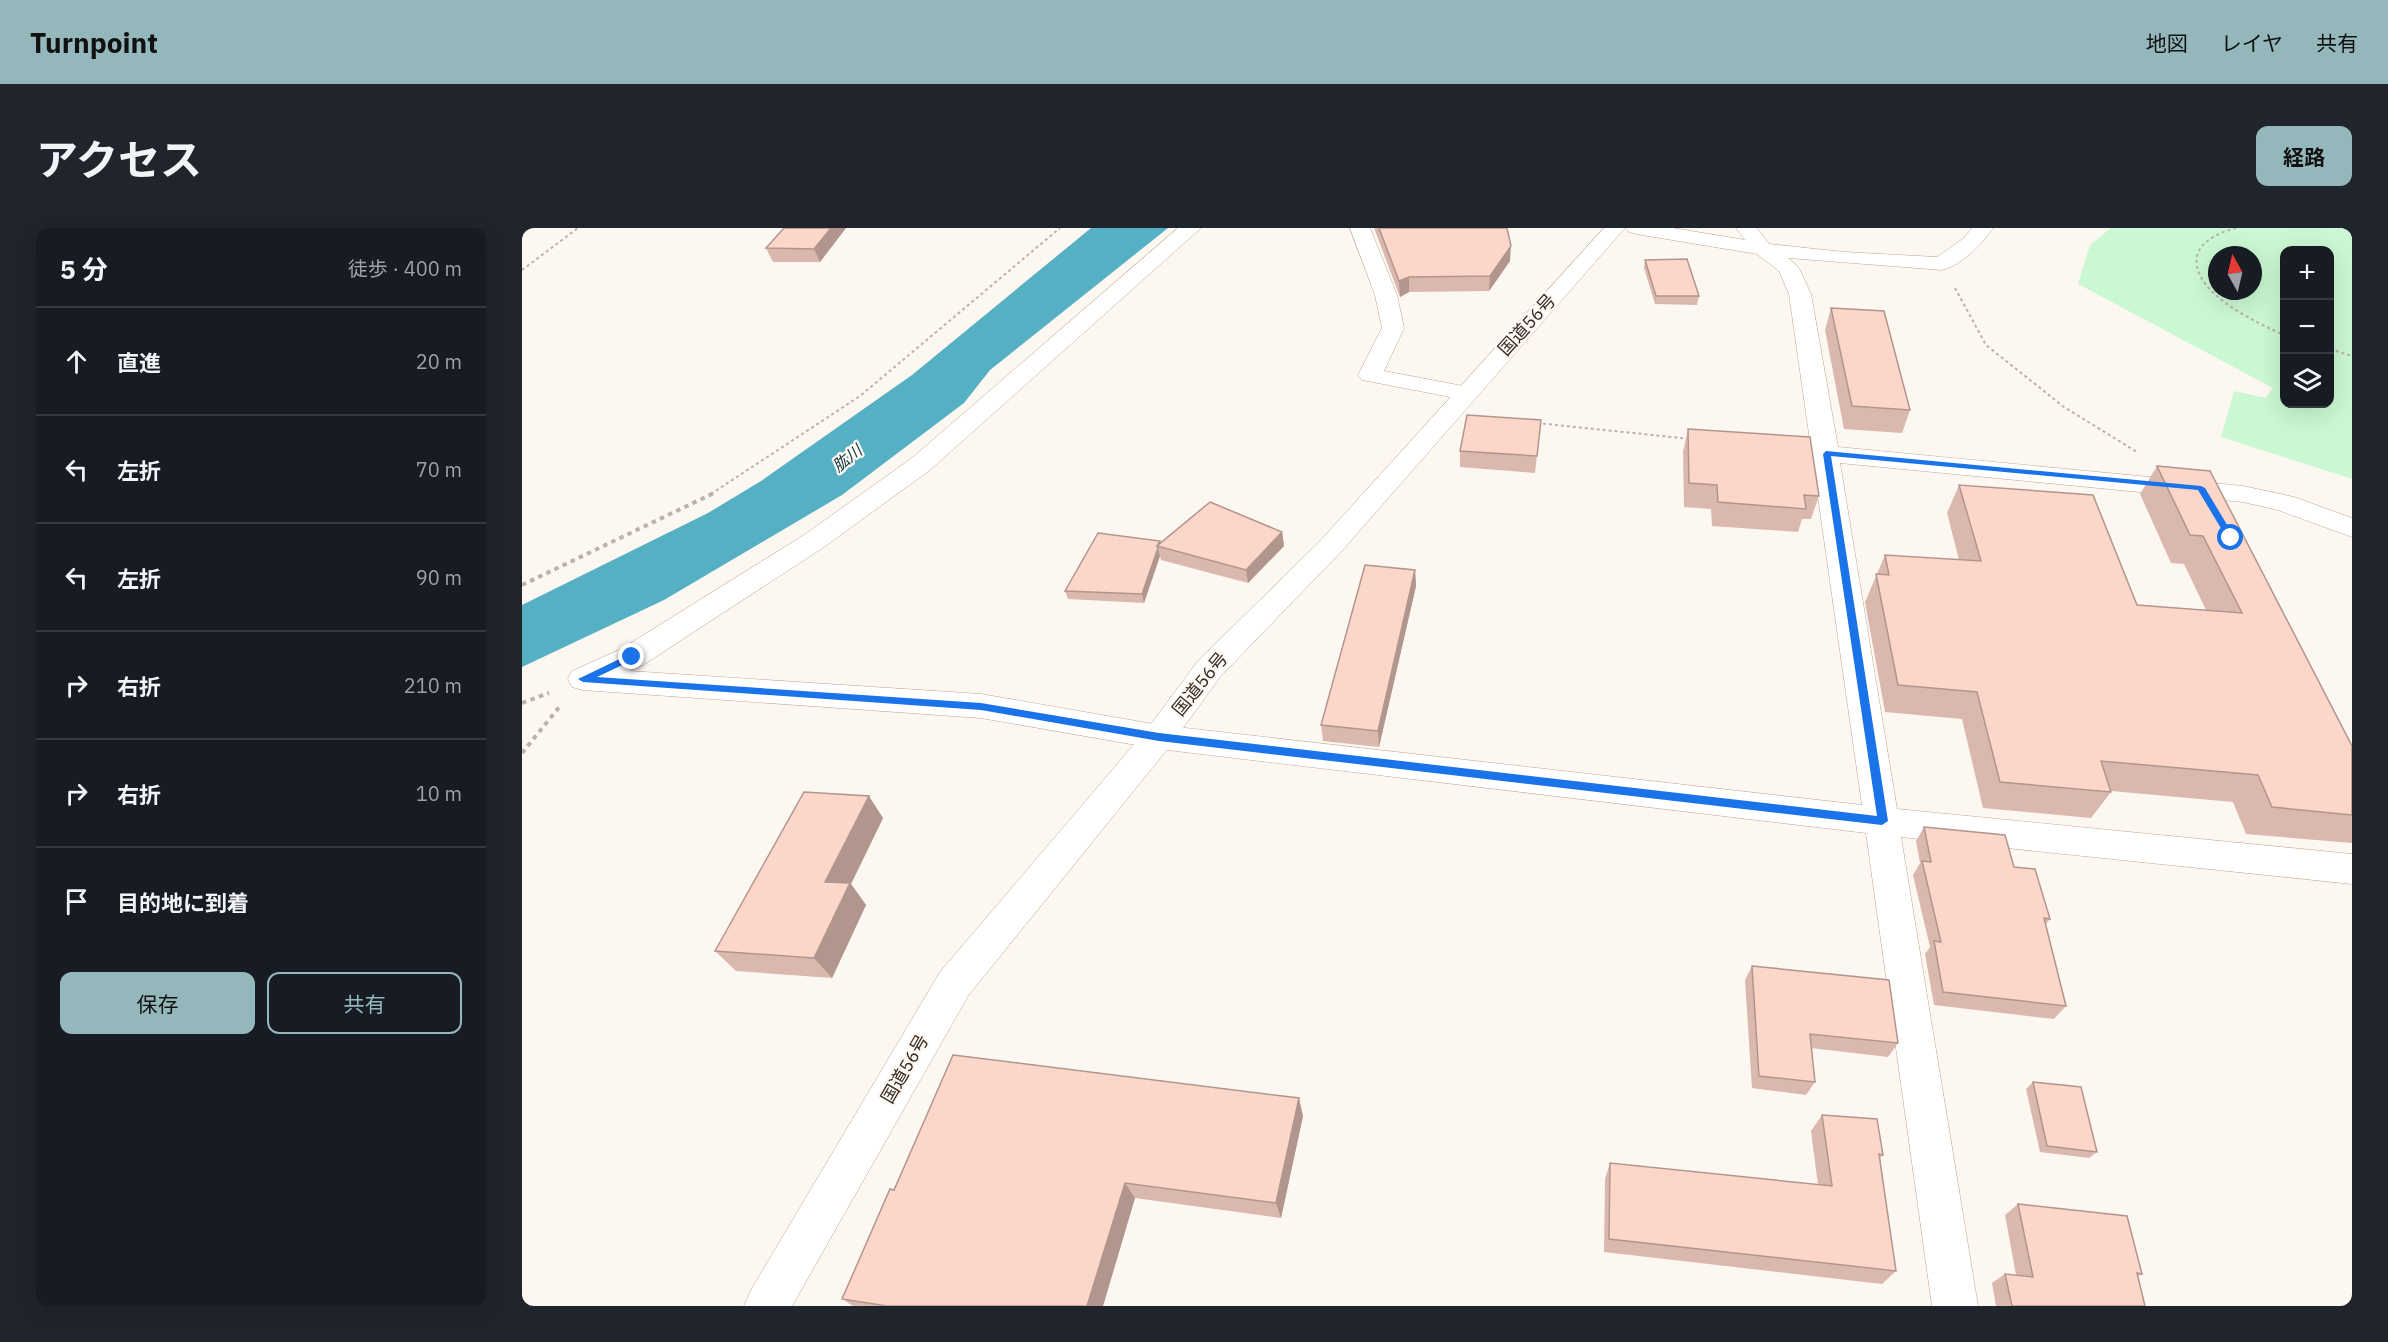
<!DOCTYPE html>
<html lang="ja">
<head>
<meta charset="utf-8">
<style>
	:root { --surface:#171b24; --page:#20242c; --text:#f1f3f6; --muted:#9ea1a6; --line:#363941; --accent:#94b7bc }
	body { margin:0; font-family:"IBM Plex Sans","Noto Sans JP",sans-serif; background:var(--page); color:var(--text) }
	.controls { position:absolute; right:18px; top:18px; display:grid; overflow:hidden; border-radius:12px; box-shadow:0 6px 24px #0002 }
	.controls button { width:54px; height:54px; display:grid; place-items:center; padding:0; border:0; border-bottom:2px solid var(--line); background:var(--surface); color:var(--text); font:30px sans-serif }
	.compass { position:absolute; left:1686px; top:18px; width:54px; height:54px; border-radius:50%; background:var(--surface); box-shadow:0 6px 24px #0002; rotate:352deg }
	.stop { position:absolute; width:18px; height:18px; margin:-14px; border:4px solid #1a73e8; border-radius:50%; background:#fff }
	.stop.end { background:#1a73e8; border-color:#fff; box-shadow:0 2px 6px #0008 }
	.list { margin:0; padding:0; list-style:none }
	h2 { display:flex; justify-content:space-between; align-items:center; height:78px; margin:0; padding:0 24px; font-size:26px }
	h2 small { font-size:20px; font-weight:400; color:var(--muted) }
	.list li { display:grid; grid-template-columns:39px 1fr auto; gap:18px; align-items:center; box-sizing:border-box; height:108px; padding:0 24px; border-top:2px solid var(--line) }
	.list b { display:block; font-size:22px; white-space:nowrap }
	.list em { font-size:20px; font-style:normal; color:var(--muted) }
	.actions { display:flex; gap:12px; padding:18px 24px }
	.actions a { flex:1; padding:14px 0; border:2px solid var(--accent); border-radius:12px; text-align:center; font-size:21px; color:var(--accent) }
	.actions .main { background:var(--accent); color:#111 }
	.icon { flex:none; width:33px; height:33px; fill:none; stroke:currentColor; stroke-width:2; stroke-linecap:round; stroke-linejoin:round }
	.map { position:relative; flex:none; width:1830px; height:1078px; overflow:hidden; border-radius:12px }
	header { display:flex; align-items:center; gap:36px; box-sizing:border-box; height:84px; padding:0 30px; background:var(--accent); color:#111 }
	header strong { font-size:28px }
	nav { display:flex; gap:33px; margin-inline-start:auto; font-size:21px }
	.intro { display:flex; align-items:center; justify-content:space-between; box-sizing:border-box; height:144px; padding:0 36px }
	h1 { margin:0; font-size:42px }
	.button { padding:15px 27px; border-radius:12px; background:var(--accent); color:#111; font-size:21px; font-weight:700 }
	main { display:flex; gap:36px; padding:0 36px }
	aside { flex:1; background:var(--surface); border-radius:12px; box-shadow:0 6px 24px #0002 }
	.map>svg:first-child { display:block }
	.green { fill:#caf8d2; fill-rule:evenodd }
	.water { fill:#54b0c2 }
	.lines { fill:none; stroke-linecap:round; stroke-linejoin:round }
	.minor-casing { stroke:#c0a48d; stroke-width:1 }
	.trunk-casing { stroke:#c0a48d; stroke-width:1 }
	.path-far1 { stroke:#bab2ab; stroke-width:2; stroke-dasharray:3 3; stroke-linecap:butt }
	.path { stroke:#bab2ab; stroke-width:4; stroke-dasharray:4.5 4.5; stroke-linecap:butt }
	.minor { fill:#fff; fill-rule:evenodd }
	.trunk { fill:#fff; fill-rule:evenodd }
	.wall { fill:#dab8ae }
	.shaded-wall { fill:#b1968d }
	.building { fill:#fdd6ca; stroke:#b1968d; stroke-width:1.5 }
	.route { fill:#1a73e8 }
	.labels { text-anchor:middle; stroke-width:4.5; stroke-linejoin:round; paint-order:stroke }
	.far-water-label { font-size:16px; font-style:italic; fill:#0b373f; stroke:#fdf7f2 }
	.street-label { font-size:18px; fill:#362b21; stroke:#fdf7f2 }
</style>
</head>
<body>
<header>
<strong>Turnpoint</strong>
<nav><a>地図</a><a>レイヤ</a><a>共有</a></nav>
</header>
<div class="intro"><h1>アクセス</h1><a class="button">経路</a></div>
<main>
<aside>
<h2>5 分<small>徒歩 · 400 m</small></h2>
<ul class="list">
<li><svg class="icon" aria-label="ahead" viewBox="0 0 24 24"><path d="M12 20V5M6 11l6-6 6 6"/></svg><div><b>直進</b></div><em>20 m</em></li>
<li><svg class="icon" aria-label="left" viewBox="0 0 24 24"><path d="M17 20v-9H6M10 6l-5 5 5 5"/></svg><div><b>左折</b></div><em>70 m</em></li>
<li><svg class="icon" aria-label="left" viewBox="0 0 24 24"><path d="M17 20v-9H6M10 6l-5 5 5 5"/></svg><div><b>左折</b></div><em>90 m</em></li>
<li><svg class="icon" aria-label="right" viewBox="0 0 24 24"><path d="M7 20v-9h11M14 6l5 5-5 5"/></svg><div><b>右折</b></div><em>210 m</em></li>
<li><svg class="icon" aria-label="right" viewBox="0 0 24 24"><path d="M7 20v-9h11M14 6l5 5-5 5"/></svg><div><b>右折</b></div><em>10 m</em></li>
<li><svg class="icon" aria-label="arrive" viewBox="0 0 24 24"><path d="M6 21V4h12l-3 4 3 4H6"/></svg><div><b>目的地に到着</b></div></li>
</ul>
<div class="actions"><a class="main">保存</a><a>共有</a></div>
</aside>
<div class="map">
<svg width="1830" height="1078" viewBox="0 0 1830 1078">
	<rect width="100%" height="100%" fill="#fdf7f2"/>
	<path class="green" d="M1589,0H1830V251L1699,209L1712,163L1744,170L1751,160L1556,56L1568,17ZM1762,22H1808V176H1762ZM1695,27H1731V63H1695Z"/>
	<path class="water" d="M569,0H646L468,142L442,175L320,267L142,372L0,439V377L186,285L239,253L390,147Z"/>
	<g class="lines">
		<g class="minor-casing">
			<path id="minor" d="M656,0H679L408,242L302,319L121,437L107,443L459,466L637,497L1340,577L1267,66L1257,43L1235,26L1114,6L1107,4L1104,0H1151L1223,12L1214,0H1235L1247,16L1322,24L1415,29L1442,10L1450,0H1471C1460,16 1440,37 1420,42L1266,30L1277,40L1289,66L1316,219L1721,258L1772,269L1830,290V309L1756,282L1721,274L1318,235L1375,581L1830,626V656L1379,609L1456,1078H1410L1344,605L637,521L459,490L61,462L50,459L46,451L50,443L99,421L282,307L390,230Z
				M828,0H848L875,67L882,100L862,143L952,160L956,165L952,170L944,172L840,152L836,147L860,100L853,67Z"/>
		</g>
		<g class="trunk-casing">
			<path id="trunk" d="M1082,0H1103L818,325L698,449L648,518L446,768L270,1078H222L229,1062L418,744L626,500L676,433L798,313Z"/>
		</g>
		<path class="path-far1" d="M1714,0C1699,4 1679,12 1675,28C1668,64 1735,95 1762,107
			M0,42L56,0
			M1433,60L1464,117L1542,179L1615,224
			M1808,121L1830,128
			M1015,195L1169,211
			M189,266L338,168L538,0"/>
		<path class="path" d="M0,357L192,265
			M0,475L27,465
			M0,525L39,477"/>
		<use href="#minor" class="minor"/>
		<use href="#trunk" class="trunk"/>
	</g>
	<path class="wall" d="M262,0H324L298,34H251L244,20Z
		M852,0H985L988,33L967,63L887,64L878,69Z
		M1123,32L1177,68L1175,77L1133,76L1122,40Z
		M1309,80L1388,182L1380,205L1322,201L1303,102Z
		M1166,201L1297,268L1289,291H1280L1276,304L1190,298L1189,281L1162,279L1161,224Z
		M1017,209L1013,245L938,239V223Z
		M1635,238L1688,243L1830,587V615L1724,606L1711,574L1589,563V564L1569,590L1461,580L1440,491L1363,484L1343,374L1363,327L1437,332L1425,285L1437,257L1615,377L1684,382L1662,336L1649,335L1618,266Z
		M760,304L762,318L726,355L639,332L638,328L622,375L546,371L543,363L639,315Z
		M893,342L894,358L857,519L801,513L799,497Z
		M361,590L329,656L344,677L310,750L214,743L193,723Z
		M1402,599L1492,639L1528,691L1523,697L1544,778L1532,791L1412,777L1403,726L1408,719L1391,647L1398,635L1394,613Z
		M1230,738L1376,815L1366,829L1289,820L1293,854L1284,867L1230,860L1223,752Z
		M1511,854L1575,924L1567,930L1518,924L1504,861Z
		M1300,887L1361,927L1358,930L1374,1043L1360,1056L1082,1024L1083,951L1088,935L1296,957L1289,903Z
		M781,888L759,990L613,970L581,1078H331L320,1071L372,962Z
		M1496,976L1620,1046L1616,1048L1623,1078H1474L1470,1055L1483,1046L1494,1047L1483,987Z"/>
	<path class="shaded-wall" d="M309,0H324L298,34L292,21Z
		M989,18L988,33L967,63L968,48Z
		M887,49V64L878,69L877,53Z
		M760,304L762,318L726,355L724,342Z
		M636,320L638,328L622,375L620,366Z
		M893,342L894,358L857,519L856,503Z
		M347,568L361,590L329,656L344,677L310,750L292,730L303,654Z
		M777,870L781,888L759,990L754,975Z
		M603,955L613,970L581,1078H565Z"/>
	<path class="building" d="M262,0H309L292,21L244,20Z
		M857,0H985L989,18L968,48L887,49L877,53Z
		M1165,31L1177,68H1134L1123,32Z
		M1309,80L1362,83L1388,182L1330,178Z
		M945,187L1019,192L1015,228L938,223Z
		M1166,201L1288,209L1297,268L1282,267L1284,281L1196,274L1195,257L1167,255Z
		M1635,238L1688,243L1830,518V587L1750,579L1736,547L1579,533L1589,564L1478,554L1455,464L1376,457L1354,346L1367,347L1363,327L1459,333L1437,257L1571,267L1615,377L1720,385L1681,308L1668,307Z
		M688,274L760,304L724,342L635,318Z
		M576,305L638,313L635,318L636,320L620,366L543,363Z
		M843,337L893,342L856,503L799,497Z
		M282,564L347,568L303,654L328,655L292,730L193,723Z
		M1402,599L1483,607L1492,639L1513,641L1528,691L1522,690L1544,778L1421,764L1412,713L1419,714L1400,633L1409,634Z
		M1230,738L1367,752L1376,815L1288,806L1293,854L1237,848Z
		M431,827L777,870L754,975L603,955L565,1078H365L320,1071L368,961L372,962Z
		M1511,854L1559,859L1575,924L1525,918Z
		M1300,887L1355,891L1361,927L1357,926L1374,1043L1087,1011L1088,935L1310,958Z
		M1496,976L1605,988L1620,1046L1615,1045L1623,1078H1490L1483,1046L1511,1049Z"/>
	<path class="route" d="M1304,223L1679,258L1683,260L1713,310L1706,312L1676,262L1309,228L1366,593L1360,597L637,513L459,482L61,454L56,451L110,425L113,426V431L75,449L459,475L637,505L1355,588L1301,226Z"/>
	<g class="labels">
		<g class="far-water-label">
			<text transform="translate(325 230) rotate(-39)" y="6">肱川</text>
		</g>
		<g class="street-label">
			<text transform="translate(1005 97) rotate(-48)" y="6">国道56号</text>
			<text transform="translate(678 456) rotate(-51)" y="6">国道56号</text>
			<text transform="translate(383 841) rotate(-60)" y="6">国道56号</text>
		</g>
	</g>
</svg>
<div class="controls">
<button>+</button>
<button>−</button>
<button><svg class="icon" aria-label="layers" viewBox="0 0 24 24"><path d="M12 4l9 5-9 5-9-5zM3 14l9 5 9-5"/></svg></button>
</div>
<svg class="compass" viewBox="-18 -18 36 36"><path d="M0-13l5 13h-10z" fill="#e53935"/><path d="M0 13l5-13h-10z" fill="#9ea1a6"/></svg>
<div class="stop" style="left:1709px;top:310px"></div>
<div class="stop end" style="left:110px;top:429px"></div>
</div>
</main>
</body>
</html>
